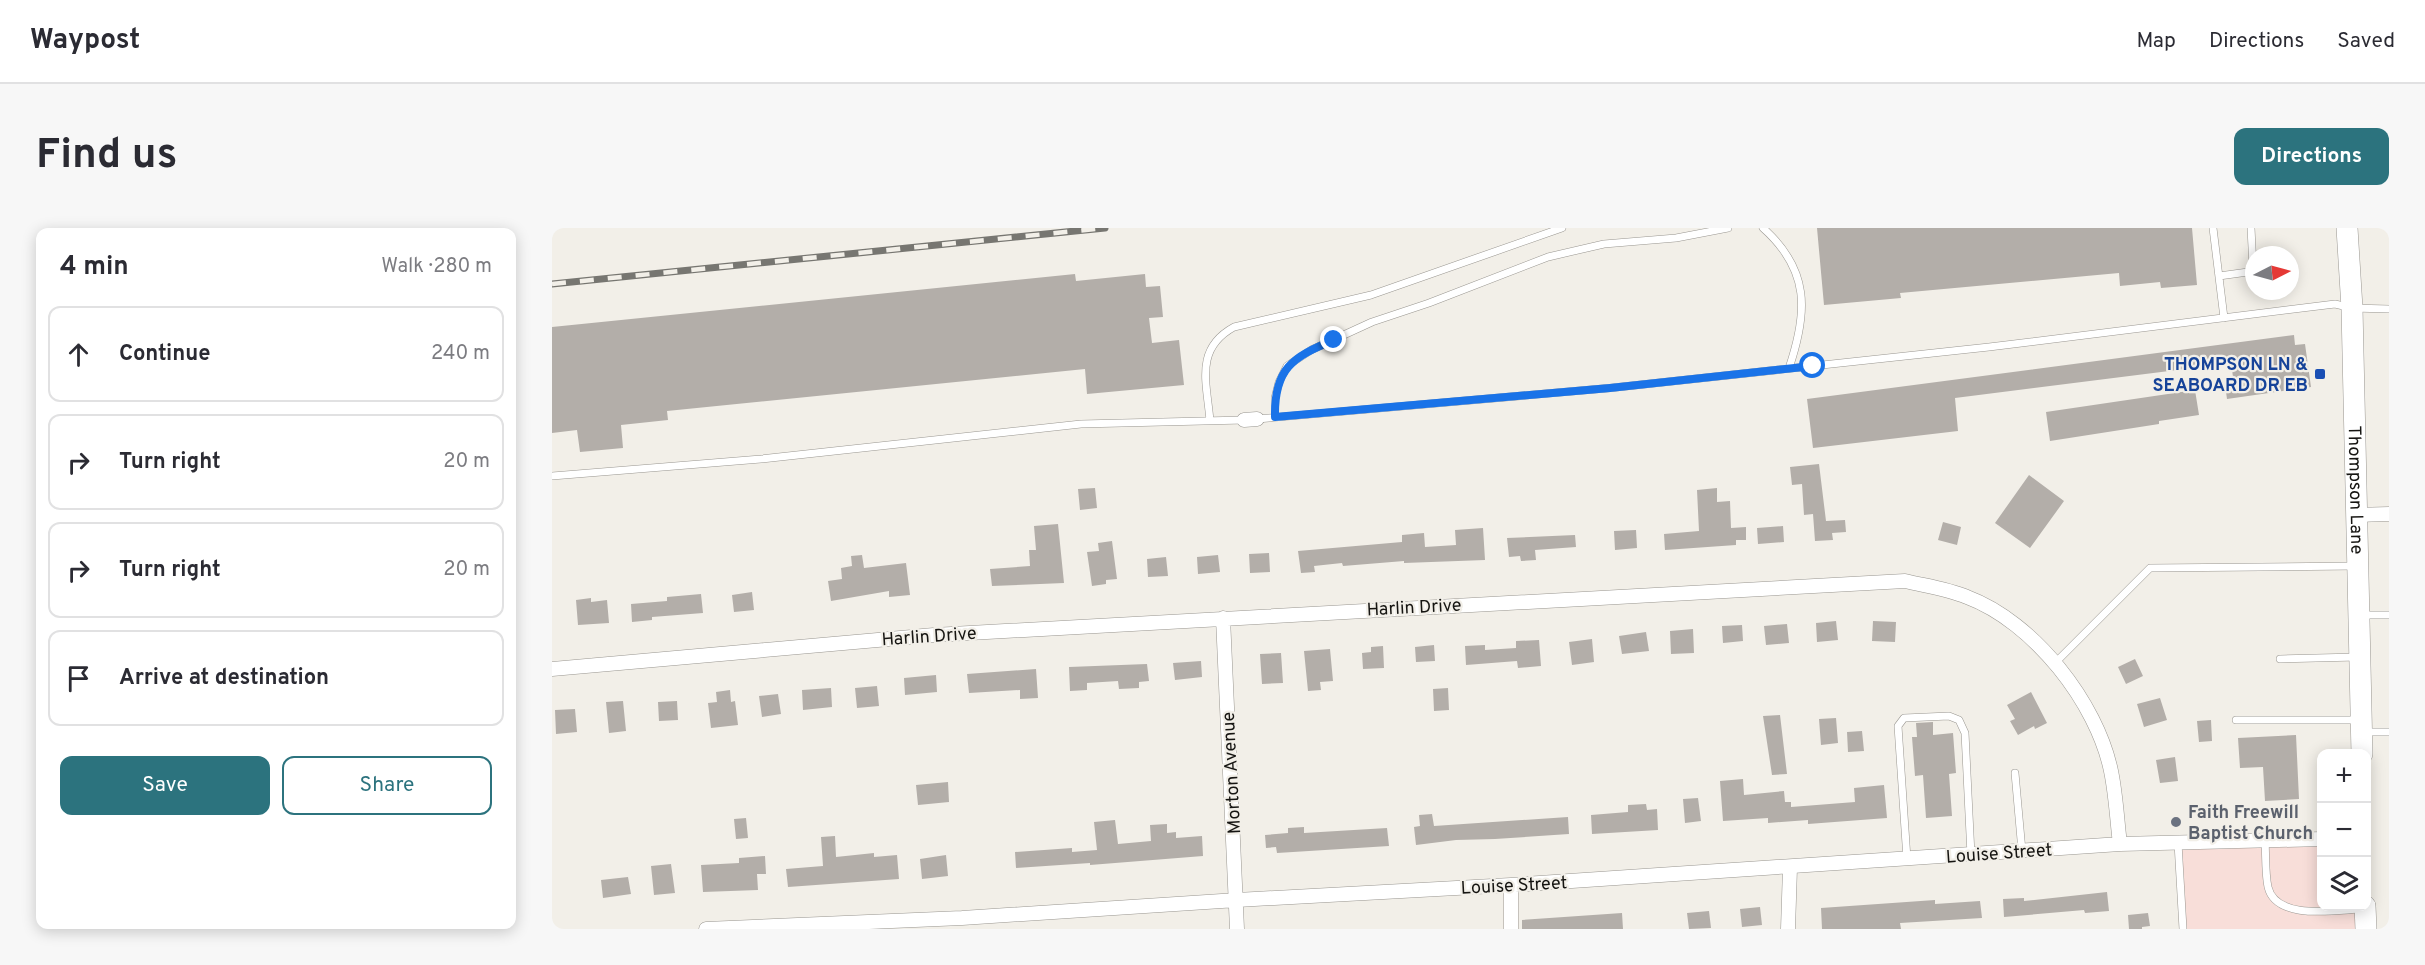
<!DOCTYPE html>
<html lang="en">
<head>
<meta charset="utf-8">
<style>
	:root { --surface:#fff; --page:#f7f7f7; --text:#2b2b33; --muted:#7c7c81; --line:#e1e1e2; --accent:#2c737e }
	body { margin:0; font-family:Overpass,sans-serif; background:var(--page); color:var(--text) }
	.controls { position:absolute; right:18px; bottom:18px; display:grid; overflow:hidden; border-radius:12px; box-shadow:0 3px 15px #0003 }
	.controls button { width:54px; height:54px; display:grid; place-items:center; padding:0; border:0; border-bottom:2px solid var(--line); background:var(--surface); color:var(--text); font:30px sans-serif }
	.compass { position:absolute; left:1693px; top:18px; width:54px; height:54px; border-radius:50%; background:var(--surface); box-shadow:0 3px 15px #0003; rotate:84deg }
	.stop { position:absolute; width:18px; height:18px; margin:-14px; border:4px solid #1a73e8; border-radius:50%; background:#fff }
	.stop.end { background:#1a73e8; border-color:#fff; box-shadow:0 2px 6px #0008 }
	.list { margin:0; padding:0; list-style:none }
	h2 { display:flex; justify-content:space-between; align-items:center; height:78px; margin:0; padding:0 24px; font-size:26px }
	h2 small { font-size:20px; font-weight:400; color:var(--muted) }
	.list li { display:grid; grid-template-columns:39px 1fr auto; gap:18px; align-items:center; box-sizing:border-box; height:96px; margin:0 12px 12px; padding:0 12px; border:2px solid var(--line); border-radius:12px }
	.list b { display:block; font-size:22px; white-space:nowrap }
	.list em { font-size:20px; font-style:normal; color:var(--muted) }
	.actions { display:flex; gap:12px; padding:18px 24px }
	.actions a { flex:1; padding:14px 0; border:2px solid var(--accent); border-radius:12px; text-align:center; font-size:21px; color:var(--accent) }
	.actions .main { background:var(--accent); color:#fff }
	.icon { flex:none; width:33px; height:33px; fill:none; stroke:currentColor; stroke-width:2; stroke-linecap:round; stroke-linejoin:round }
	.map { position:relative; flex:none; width:1837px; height:701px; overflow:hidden; border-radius:12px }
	header { display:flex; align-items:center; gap:36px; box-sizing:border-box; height:84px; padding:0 30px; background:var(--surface); border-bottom:2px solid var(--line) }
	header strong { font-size:28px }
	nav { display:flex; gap:33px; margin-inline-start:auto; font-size:21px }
	.intro { display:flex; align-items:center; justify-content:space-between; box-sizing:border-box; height:144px; padding:0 36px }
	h1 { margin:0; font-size:42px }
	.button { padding:15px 27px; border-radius:12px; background:var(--accent); color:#fff; font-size:21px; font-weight:700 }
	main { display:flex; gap:36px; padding:0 36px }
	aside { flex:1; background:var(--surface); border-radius:12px; box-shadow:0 3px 15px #0003 }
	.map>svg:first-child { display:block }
	.commercial { fill:#f8ded9 }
	.building { fill:#b3aea9 }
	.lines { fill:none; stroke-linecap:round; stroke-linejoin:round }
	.service-casing { stroke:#999690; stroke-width:8 }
	.minor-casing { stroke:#999690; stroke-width:15 }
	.primary-casing { stroke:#999690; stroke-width:22 }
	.service { stroke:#fff; stroke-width:7 }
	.minor { stroke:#fff; stroke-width:14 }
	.primary { stroke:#fff; stroke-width:21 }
	.rail-casing { stroke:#777671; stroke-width:7 }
	.rail { stroke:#f2efe8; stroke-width:4.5; stroke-dasharray:14; stroke-linecap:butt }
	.route { stroke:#1a73e8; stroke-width:8 }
	.transit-dot { fill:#1a4fb4; stroke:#f2efe8; stroke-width:2 }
	.worship-dot { fill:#6b7280; stroke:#f2efe8; stroke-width:2 }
	.labels { text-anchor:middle; stroke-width:4.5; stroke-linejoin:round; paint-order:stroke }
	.transit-label { font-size:18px; font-weight:bold; fill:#164399; stroke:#f2efe8; text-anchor:end }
	.street-label { font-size:18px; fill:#161512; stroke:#f2efe8 }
	.worship-label { font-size:18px; font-weight:bold; fill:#5b616d; stroke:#f2efe8; text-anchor:start }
</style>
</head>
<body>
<header>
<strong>Waypost</strong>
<nav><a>Map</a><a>Directions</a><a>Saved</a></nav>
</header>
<div class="intro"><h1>Find us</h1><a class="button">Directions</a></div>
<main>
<aside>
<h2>4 min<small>Walk · 280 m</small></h2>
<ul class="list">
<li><svg class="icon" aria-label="ahead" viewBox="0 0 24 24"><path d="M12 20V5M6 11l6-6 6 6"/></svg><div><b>Continue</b></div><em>240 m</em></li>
<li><svg class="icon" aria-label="right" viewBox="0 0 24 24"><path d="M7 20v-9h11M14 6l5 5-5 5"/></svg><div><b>Turn right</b></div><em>20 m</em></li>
<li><svg class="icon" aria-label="right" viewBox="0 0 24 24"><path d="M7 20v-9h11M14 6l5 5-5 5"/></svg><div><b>Turn right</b></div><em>20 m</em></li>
<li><svg class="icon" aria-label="arrive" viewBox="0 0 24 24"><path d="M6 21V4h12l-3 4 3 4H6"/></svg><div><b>Arrive at destination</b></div></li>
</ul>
<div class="actions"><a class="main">Save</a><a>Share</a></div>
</aside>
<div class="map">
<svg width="1837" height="701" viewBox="0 0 1837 701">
	<rect width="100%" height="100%" fill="#f2efe8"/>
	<path class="commercial" d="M1769,611L1770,678L1813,679L1814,701H1631L1626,615Z"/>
	<path class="building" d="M1265,0H1640L1645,57L1609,60L1608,54L1568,58L1567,45L1348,65L1349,70L1272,77Z
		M523,46L524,53L593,46L594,59L608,58L611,89L597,90L600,115L627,112L632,157L535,166L533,141L115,183L116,192L69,197L71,220L28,224L25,202L0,205V99Z
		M1742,107L1743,117L1753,116L1759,159L1675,171L1673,157L1682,156L1679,135L1670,137V133L1641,137V140L1403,170L1406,203L1261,220L1255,171Z
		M1643,162L1647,187L1607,193V196L1498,213L1494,184Z
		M1267,236L1274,293L1293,292L1294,304L1280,305L1281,312L1263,313L1261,286L1252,287L1250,256L1240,257L1238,239Z
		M1477,247L1512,273L1478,320L1443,295Z
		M543,260L545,280L528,282L526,261Z
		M1165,260V274L1178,273L1179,300L1194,299V312H1184V317L1113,322L1112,306L1147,303L1145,262Z
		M1391,294L1409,299L1405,317L1386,312Z
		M506,296L512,355L440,358L438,341L478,338L477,322H484L482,298Z
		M1231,298L1232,314L1206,316L1205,300Z
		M931,300L933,332L852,335V333L791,338L790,335L762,338L763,344L749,345L746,323L850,314V307L872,305L873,319L904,317L903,302Z
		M1084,302L1085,320L1063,322L1062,303Z
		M1023,307L1024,319L983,322L984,332L969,333L968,328L957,329L955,310Z
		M560,313L565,351L554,352V356L540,358L535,324L547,323L546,315Z
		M717,325L718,344L698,345L697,326Z
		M310,327L312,340L354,335L358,367L337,369V363L279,373L276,353L290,351L289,340L300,338L299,328Z
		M666,327L668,344L646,346L645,329Z
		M614,329L616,348L596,349L595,331Z
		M200,364L202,382L182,384L180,367Z
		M149,366L151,385L100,389V392L80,394L79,376L115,373V369Z
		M39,370V374L55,372L57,395L26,397L24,372Z
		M1284,393L1286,412L1265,414L1264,395Z
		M1321,393L1344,394L1343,414L1320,413Z
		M1235,396L1237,415L1214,417L1212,398Z
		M1190,397L1191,413L1171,415L1170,398Z
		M1141,401L1142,425L1119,426L1118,403Z
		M1094,404L1097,423L1070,426L1067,408Z
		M1040,411L1042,434L1020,437L1017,414Z
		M987,412L989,438L966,440L965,433L914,437L913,418L933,417V422L964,420V413Z
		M882,417L883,433L864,434L863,419Z
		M831,418L832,440L811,441L810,425L819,424V419Z
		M778,421L781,453L768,454L769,462L756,463L752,423Z
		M729,425L731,455L710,456L708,426Z
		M1583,431L1591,448L1574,456L1566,439Z
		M649,433L650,449L623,452L621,435Z
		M595,436L597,453L587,454V460L567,461L566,453L535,455V462L518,463L517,439Z
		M484,441L486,470L468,471V462L417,465L415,446Z
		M384,447L385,464L353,467L352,450Z
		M325,458L327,478L305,480L303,460Z
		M279,460L280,479L251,482L250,462Z
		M896,460L897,482L882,483L881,461Z
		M178,462L179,474L183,473L186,497L159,500L156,475L165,474L164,464Z
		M1479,464L1495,495L1483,501L1482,498L1466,507L1458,493L1463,491L1455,477Z
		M226,466L229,486L210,489L207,468Z
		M1608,470L1615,492L1592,499L1585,476Z
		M71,473L74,503L57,505L54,474Z
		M125,473L126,492L107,493L106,474Z
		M23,481L25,504L4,506L3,482Z
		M1228,487L1235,546L1220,547L1211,488Z
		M1284,490L1286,515L1269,517L1267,491Z
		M1659,492L1660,513L1647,514L1645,493Z
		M1381,494V507L1401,505L1404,545L1397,546L1400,588L1374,590L1371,547L1363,548L1360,509H1365L1364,495Z
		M1310,503L1312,523L1296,524L1295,504Z
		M1744,507L1747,571L1713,573L1711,539L1688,540L1686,510Z
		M1623,529L1626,553L1608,555L1604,532Z
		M1191,551L1192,567L1232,563L1233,574H1239V579L1303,574L1302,560L1332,557L1335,590L1256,596V592L1216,595V590L1171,593L1168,553Z
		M396,554L397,574L366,577L364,557Z
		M1146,570L1149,593L1133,595L1131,571Z
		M1094,576L1095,582L1105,581L1106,602L1040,606L1039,587L1076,584V577Z
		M880,586L882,598L1016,589L1017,606L943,611L904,612L864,617L862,599L868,598L867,587Z
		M194,590L196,610L184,611L182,591Z
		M563,592L566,616L599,613L598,597L615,596V605L624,604V610L650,608L651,628L538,637V635L464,640L463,624L520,620V624L545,622L542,594Z
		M752,599V605L835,600L837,618L725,625L724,619L714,620L713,607L736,605V600Z
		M283,608L284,629L322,625V629L345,627L347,651L236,659L234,641L271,638L269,609Z
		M394,627L396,648L370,651L368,631Z
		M213,628L214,646H205L206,662L151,664L149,637L187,635V630Z
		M119,636L123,665L102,667L99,638Z
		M76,649L79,666L51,670L49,652Z
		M1555,664L1557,683L1533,685L1532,682L1452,689L1451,671L1472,670V673Z
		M1383,672V676L1428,673L1430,690L1348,695L1349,701H1270L1269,680Z
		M1208,679L1210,697L1190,699L1188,681Z
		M1157,683L1159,700L1137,701L1135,685Z
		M1070,685L1071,701H970V692Z
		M1596,685L1598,698L1590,699V701H1577L1576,687Z"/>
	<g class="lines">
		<g class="service-casing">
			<path id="service" d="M1211,0C1258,42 1256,84 1237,140
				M1661,0L1672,90
				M1667,48L1696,44L1701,39L1699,0
				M723,189V170L727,154L735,138L759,122L820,94L877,75L996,29L1052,16L1124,10L1176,0
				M705,191L1058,160L1437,119L1783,76L1800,80L1837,81
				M658,193C655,155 642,121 682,99L819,67L1010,0
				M0,248L209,231L529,196L692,192
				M1809,387H1837
				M1728,431L1805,429
				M1503,435L1598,340L1802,338
				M1684,492H1806
				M1813,504H1837
				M1463,545L1470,623
				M1713,612C1714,627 1713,645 1716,659C1724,693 1784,682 1809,681
				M1626,615L1631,701
				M1355,631L1346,498L1352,490L1397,488L1407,492L1413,505L1419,627"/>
		</g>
		<g class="minor-casing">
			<path id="minor" d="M692,192L705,191
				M1803,287L1837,286
				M671,390L685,701
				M0,441L382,407L1353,353C1374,358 1396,361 1415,369C1482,394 1545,475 1559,543C1564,567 1565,592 1568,616
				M959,657V701
				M154,701L410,690L685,672L959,657L1568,616L1770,611
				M1236,701L1238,640"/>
		</g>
		<g class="primary-casing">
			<g id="primary">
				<path id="s1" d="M1795,0L1800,80L1810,526"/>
				<path d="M1813,678L1814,701"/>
			</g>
		</g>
		<use href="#service" class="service"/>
		<use href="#minor" class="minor"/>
		<use href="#primary" class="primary"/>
		<g class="rail-casing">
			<path id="rail" d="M0,56L553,0"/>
		</g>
		<use href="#rail" class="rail"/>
	</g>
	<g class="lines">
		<path class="route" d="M782,112C740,129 722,141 723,189L1058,160L1261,138"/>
	</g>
	<rect class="transit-dot" x="1762" y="140" width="12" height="12" rx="3"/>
	<circle class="worship-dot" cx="1624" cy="594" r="6"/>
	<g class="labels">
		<g class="transit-label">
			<text x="1756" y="142">THOMPSON LN &amp;<tspan x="1756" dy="21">SEABOARD DR EB</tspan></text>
		</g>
		<g class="street-label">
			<text dy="6" stroke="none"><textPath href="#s1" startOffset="262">Thompson Lane</textPath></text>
			<text transform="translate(862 379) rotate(-3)" y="6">Harlin Drive</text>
			<text transform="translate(377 408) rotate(-4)" y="6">Harlin Drive</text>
			<text transform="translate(679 545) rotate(-93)" y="6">Morton Avenue</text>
			<text transform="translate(1447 625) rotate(-4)" y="6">Louise Street</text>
			<text transform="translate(962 657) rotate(-3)" y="6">Louise Street</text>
		</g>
		<g class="worship-label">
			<text x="1636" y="590">Faith Freewill<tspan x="1636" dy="21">Baptist Church</tspan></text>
		</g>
	</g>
</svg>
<div class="controls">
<button>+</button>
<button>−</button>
<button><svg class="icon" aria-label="layers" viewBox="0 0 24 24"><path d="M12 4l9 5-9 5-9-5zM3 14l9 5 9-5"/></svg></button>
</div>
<svg class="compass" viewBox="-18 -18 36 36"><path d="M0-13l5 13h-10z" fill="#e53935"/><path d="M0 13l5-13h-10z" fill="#7c7c81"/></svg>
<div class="stop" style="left:1261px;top:138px"></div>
<div class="stop end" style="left:782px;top:112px"></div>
</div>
</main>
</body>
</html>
